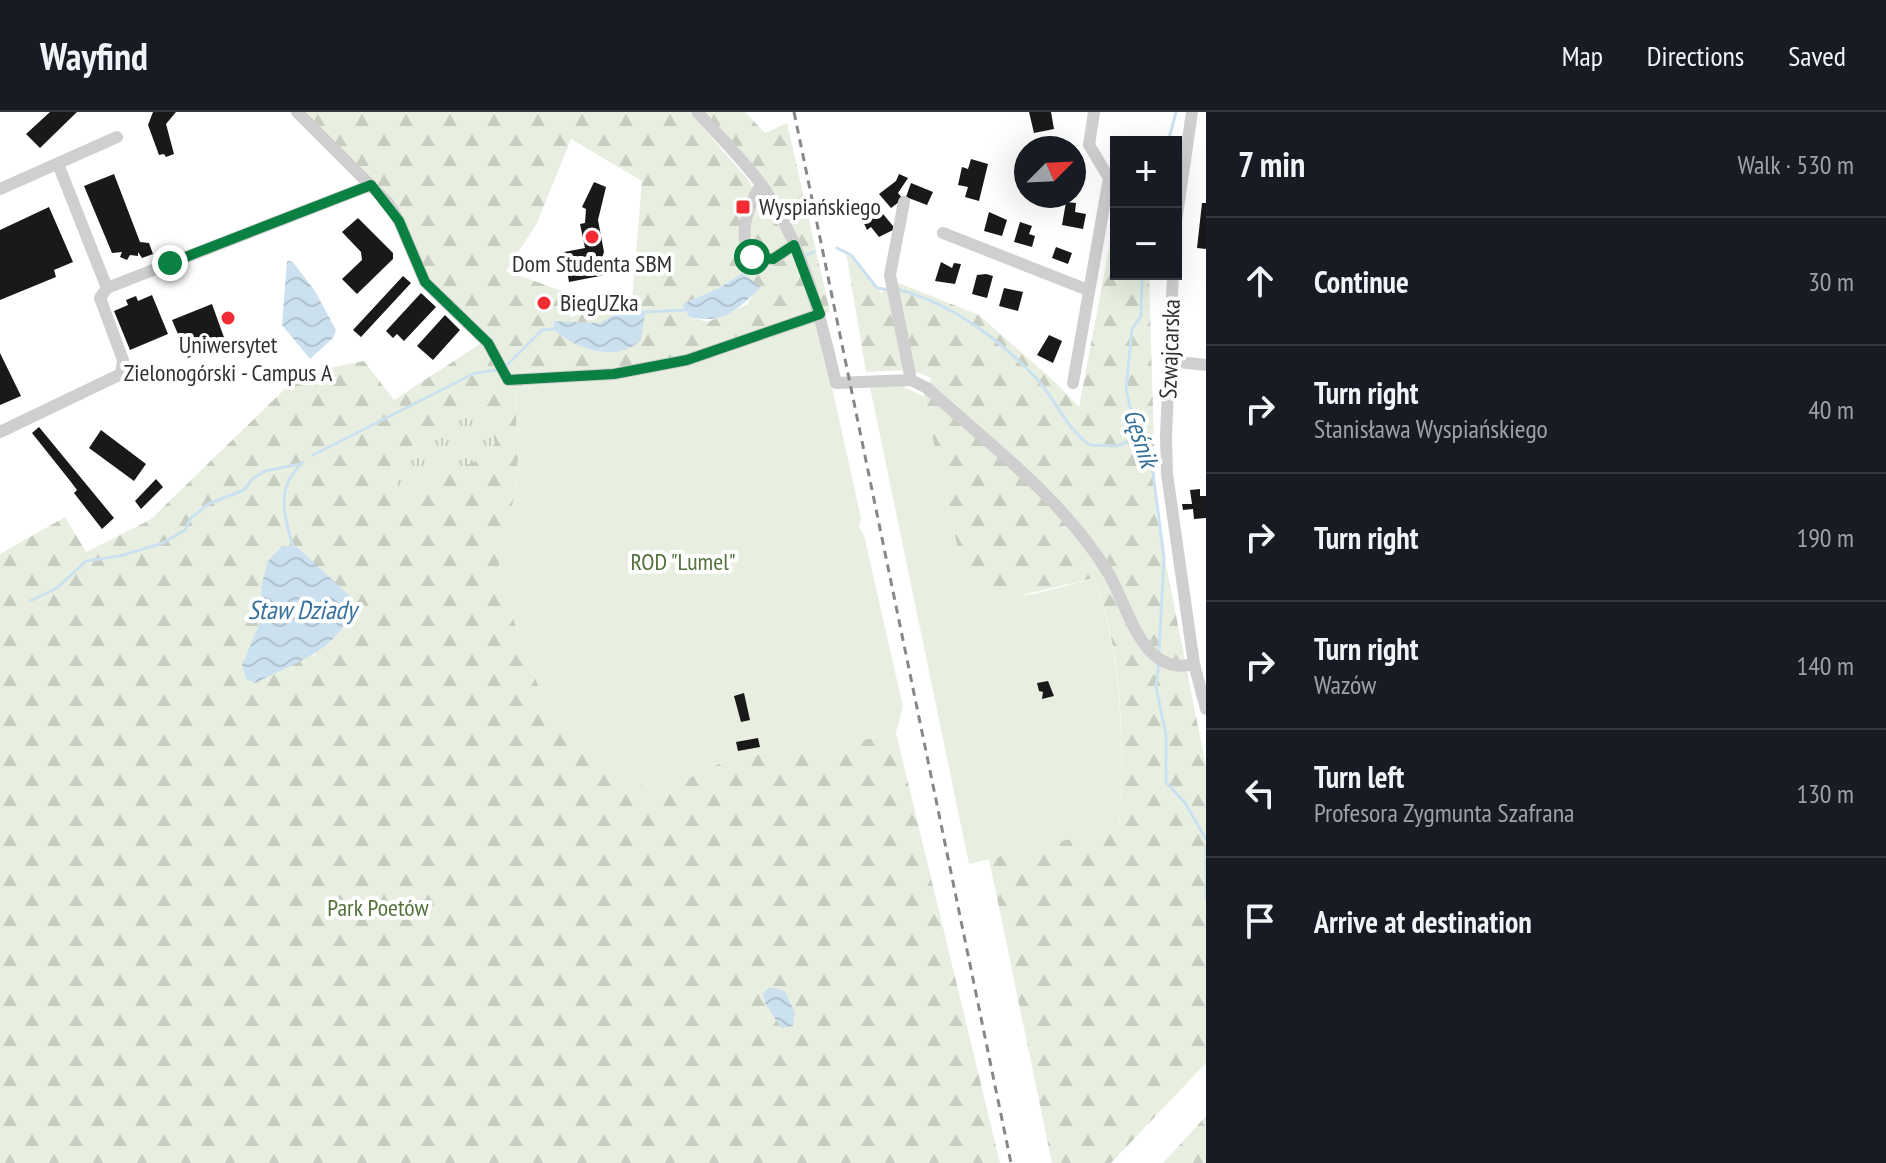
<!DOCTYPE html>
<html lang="en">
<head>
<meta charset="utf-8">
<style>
	:root { --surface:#171b24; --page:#242831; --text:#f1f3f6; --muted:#9ea1a6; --line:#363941 }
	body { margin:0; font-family:"PT Sans Narrow",sans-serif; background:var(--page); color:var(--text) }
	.controls { position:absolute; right:24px; top:24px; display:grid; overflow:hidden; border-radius:0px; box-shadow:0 8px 32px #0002 }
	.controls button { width:72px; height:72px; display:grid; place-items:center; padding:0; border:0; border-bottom:2px solid var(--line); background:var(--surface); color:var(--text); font:40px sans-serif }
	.compass { position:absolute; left:1014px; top:24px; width:72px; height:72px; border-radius:50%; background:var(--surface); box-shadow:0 8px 32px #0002; rotate:66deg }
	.stop { position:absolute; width:24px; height:24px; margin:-18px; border:6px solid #0b8043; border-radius:50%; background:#fff }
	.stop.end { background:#0b8043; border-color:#fff; box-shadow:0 2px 8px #0008 }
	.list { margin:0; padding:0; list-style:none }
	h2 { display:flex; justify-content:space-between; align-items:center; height:104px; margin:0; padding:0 32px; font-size:34px }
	h2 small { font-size:26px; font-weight:400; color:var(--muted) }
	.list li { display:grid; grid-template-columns:52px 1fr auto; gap:24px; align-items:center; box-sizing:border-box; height:128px; padding:0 32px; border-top:2px solid var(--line) }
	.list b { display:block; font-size:30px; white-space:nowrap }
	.list p { margin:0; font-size:26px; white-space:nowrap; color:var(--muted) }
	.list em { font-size:26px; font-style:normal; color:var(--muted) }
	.icon { flex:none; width:44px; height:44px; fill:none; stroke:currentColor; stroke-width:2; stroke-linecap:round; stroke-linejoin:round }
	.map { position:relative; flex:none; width:1206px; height:1051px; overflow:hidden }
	header { display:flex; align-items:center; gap:48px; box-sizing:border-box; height:112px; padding:0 40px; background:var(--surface); border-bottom:2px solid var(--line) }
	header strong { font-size:38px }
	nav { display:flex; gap:44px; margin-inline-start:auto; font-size:28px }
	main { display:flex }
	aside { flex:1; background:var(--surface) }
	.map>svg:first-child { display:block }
	.grass { fill:url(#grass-tufts) }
	.forest { fill:url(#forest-firs); fill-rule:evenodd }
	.garden { fill:#e8efe0 }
	.water { fill:url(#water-waves) }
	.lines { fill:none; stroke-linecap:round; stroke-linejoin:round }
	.stream { stroke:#cce1f0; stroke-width:3 }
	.building { fill:#191919 }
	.minor { stroke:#cfcfcf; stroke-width:12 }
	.rail { stroke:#878787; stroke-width:3; stroke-dasharray:8 6; stroke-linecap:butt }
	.route { stroke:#0b8043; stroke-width:10 }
	.poi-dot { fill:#f22c34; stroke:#fff; stroke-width:3 }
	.labels { text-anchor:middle; stroke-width:8; stroke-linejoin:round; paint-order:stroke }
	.poi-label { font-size:24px; fill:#323232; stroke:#fff; text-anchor:start }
	.street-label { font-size:24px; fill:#323232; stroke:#fff }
	.park-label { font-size:24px; fill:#53723b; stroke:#fff }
	.water-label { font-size:26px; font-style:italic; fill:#38729c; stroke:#fff }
</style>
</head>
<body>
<header>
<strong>Wayfind</strong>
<nav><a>Map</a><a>Directions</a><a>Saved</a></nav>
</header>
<main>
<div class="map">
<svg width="1206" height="1051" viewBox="0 0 1206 1051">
	<defs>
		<pattern id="grass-tufts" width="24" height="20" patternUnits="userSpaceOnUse" patternTransform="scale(2)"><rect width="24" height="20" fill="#e8efe0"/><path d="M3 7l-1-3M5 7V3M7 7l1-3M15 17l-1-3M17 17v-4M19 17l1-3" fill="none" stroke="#c7cdc1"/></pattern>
		<pattern id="forest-firs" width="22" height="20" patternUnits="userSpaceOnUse" patternTransform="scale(2)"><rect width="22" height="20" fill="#e8efe0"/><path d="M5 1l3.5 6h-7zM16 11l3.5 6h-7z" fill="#c7cdc1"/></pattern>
		<pattern id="water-waves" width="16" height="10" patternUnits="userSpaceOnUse" patternTransform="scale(2)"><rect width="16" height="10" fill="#cce1f0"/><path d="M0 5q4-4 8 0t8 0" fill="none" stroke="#b0c2ce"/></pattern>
	</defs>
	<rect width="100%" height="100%" fill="#fff"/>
	<path class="grass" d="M483,293L491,305L496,342L398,382L391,351L464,297Z"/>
	<path class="forest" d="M300,0H689L746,65L783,120L800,154L818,212L669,257L515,276L518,348L514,386L499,449L503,479L544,589L562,618L660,685L699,660L738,644L824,636L896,621L1000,1051H0V442L65,405L86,440L150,408L290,272L313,259L364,249L394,288L483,230L424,170L390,91ZM571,27L642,69L632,189L570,205L568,181L506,159L537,111ZM742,161L753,182L748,192L708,210L689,205L682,192L719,176ZM483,293L491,305L496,341L398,381L391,351L464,297ZM297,435L310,450L316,543L243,553Z
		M705,0H745L765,21L787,11L830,200L822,201L801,142Z
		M1116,100V162H1149L1156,402L1206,655V951L1111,1051H1052L989,747L1119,714C1124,633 1124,543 1094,466L1006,487H990L967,477L923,284L932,266L910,258L866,260L846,140L881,181L894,169L979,203L1055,270L1079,295Z
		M1206,1004V1051H1163Z"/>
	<path class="garden" d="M807,209L818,212L861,406L859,415L864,423L903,595L896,621L824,636L738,644L699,660L660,685L562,619L544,589L503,479L499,449L514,386L518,348L515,276L669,257Z
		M902,274L923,284L967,477C1010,495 1050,477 1094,466C1123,543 1124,633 1119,715L969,752L870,275Z"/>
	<path class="water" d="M287,149H292L315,179L336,218L333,226L310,247L282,213Z
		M742,161L761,175C738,197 724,213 689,205L682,192L719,176Z
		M627,195H638L645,200L641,228C617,252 574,236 553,217L554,209L600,211Z
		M282,434L297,435L352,486C346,539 297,548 256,571L246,567L242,553L259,513L262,471L268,449Z
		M769,875L785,879L795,901L793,914L781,916L765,891L763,881Z"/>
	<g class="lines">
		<path class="stream" d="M1168,30L1176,0
			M837,136L851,143L877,176L890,178
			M806,143L814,140
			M1148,162L1142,168L1141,204L1132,217L1126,277L1135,318L1151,346L1164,446L1159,540
			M897,177C950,191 998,226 1036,266C1055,286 1066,317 1090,333L1117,334L1139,325
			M645,200L685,198
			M504,256L542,218L553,217
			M313,343L475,261L497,258
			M293,435C284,402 275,376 303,350
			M30,489L57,476L86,449L120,444L163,431L185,418L191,406L208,392L244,378L252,367L265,359L300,352
			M1159,550L1156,575L1166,623V670L1185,691L1206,727
			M1206,734V786"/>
	</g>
	<path class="building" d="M50,0H77L40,36L26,22Z
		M153,0H176L166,12L174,42L166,45L164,42L159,43L148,13Z
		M1029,0H1051L1054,17L1034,21Z
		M971,47L988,52L979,89L965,85L968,75L958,73L962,55L968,57Z
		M114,62L140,130L149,131L153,142L142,146L138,140V144L130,143L127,148L120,145L122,140L112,141L84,74Z
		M899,62L908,66L898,81L903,87L891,96L879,82L896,69Z
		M594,70L606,75L598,108L604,140L602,146L597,147L605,163L569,170L564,140L585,136L580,112L585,111L586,97L582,95Z
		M911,71L933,80L927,93L906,85Z
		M1066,90L1076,91L1075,100L1086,102L1083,117L1062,113Z
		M874,91L893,114V118L879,125L871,115L867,118L860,103Z
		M1202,91H1206V137L1197,136Z
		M49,95L73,150L54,158L56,165L0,188V118Z
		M989,100L1007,108L1002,124L984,119Z
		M358,106L393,141V147L357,182L342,167L362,148L361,140L342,120Z
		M1020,110L1032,114L1029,122L1035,124L1032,135L1014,130Z
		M1056,135L1072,141L1068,152L1052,146Z
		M941,150L952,156L954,151L961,152L955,172L935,169Z
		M986,162L993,164L987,186L972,182L977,163Z
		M403,164L411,171L361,225L353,218Z
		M1004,176L1023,180L1018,199L999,194Z
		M421,181L436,195L404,229L397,222L393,226L386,219Z
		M152,183L168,222L130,238L114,199L128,193L126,188L136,184L138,189Z
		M212,192L226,231L188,246L172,208Z
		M445,203L460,218L433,248L417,234Z
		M1049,223L1062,229L1053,251L1037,243Z
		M0,241L21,284L0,293Z
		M39,315L114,406L102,417L74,381L77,378L71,370L32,321Z
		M101,318L146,352L134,369L89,336Z
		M156,367L163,375L141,397L135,389Z
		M1200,377V384H1206V406L1194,407L1193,397L1183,398L1182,392H1192L1190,378Z
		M1048,569L1054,584L1042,587L1043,580L1039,579L1037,571Z
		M744,581L750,608L741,610L734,584Z
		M758,626L760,635L738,639L736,630Z"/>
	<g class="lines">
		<path class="minor" d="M297,0L388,91L399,109L425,170L488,231L508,268L614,262L687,248L820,202
			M697,0C719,24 744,48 763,75C803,133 820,202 836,271L911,268L927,276C989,332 1062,386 1107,459C1128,492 1141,566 1194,552
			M58,52L107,176
			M761,72C748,94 734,128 756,148L773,147L794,133
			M0,77L117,25
			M904,90L890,163L911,268
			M1176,110L1192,0
			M943,121L1088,178
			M1173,162L1166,324L1167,362L1194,552L1206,597
			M1170,249L1206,253
			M1073,271L1109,66L1089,33L1094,0
			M0,320L121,262L123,248L100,186L107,176L371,73"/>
		<path class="rail" d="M794,0L1011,1051"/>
	</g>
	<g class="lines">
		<path class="route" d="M170,151L371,73L399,109L425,170L488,231L508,268L614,262L687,248L820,202L794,133L773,147L752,145"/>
	</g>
	<g class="poi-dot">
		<rect x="735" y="87" width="16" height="16" rx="4"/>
		<circle cx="592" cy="125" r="8"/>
		<circle cx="544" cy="191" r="8"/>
		<circle cx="228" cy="206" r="8"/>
	</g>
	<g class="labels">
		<g class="poi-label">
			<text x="759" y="103">Wyspiańskiego</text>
			<text x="592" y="160" text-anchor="middle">Dom Studenta SBM</text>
			<text x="560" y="199">BiegUZka</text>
			<text x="228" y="241" text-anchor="middle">Uniwersytet<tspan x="228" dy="28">Zielonogórski - Campus A</tspan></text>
		</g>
		<g class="street-label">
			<text transform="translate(1170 237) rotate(-88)" y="8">Szwajcarska</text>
		</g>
		<g class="park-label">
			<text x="683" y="458">ROD "Lumel"</text>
			<text x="378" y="804">Park Poetów</text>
		</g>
		<g class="water-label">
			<text transform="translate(1141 326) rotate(72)" y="9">Gęśnik</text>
			<text x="302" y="507">Staw Dziady</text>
		</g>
	</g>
</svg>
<div class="controls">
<button>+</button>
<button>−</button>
</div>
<svg class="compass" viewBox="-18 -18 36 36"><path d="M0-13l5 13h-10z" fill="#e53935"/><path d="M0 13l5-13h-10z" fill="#9ea1a6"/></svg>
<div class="stop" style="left:752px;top:145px"></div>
<div class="stop end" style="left:170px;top:151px"></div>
</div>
<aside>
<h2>7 min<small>Walk · 530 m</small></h2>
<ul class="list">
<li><svg class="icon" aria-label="ahead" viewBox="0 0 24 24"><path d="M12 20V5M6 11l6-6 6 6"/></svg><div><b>Continue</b></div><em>30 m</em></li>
<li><svg class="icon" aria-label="right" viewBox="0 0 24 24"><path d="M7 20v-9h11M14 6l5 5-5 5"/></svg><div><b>Turn right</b><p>Stanisława Wyspiańskiego</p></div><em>40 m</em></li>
<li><svg class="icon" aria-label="right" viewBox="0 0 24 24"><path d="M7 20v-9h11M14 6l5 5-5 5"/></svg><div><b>Turn right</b></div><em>190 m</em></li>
<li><svg class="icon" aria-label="right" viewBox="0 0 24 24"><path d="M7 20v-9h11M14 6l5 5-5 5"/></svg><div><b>Turn right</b><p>Wazów</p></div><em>140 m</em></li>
<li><svg class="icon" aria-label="left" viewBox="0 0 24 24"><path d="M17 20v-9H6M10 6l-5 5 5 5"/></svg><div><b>Turn left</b><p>Profesora Zygmunta Szafrana</p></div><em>130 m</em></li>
<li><svg class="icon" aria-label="arrive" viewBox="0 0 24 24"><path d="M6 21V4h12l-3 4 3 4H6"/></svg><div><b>Arrive at destination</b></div></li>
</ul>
</aside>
</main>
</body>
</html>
